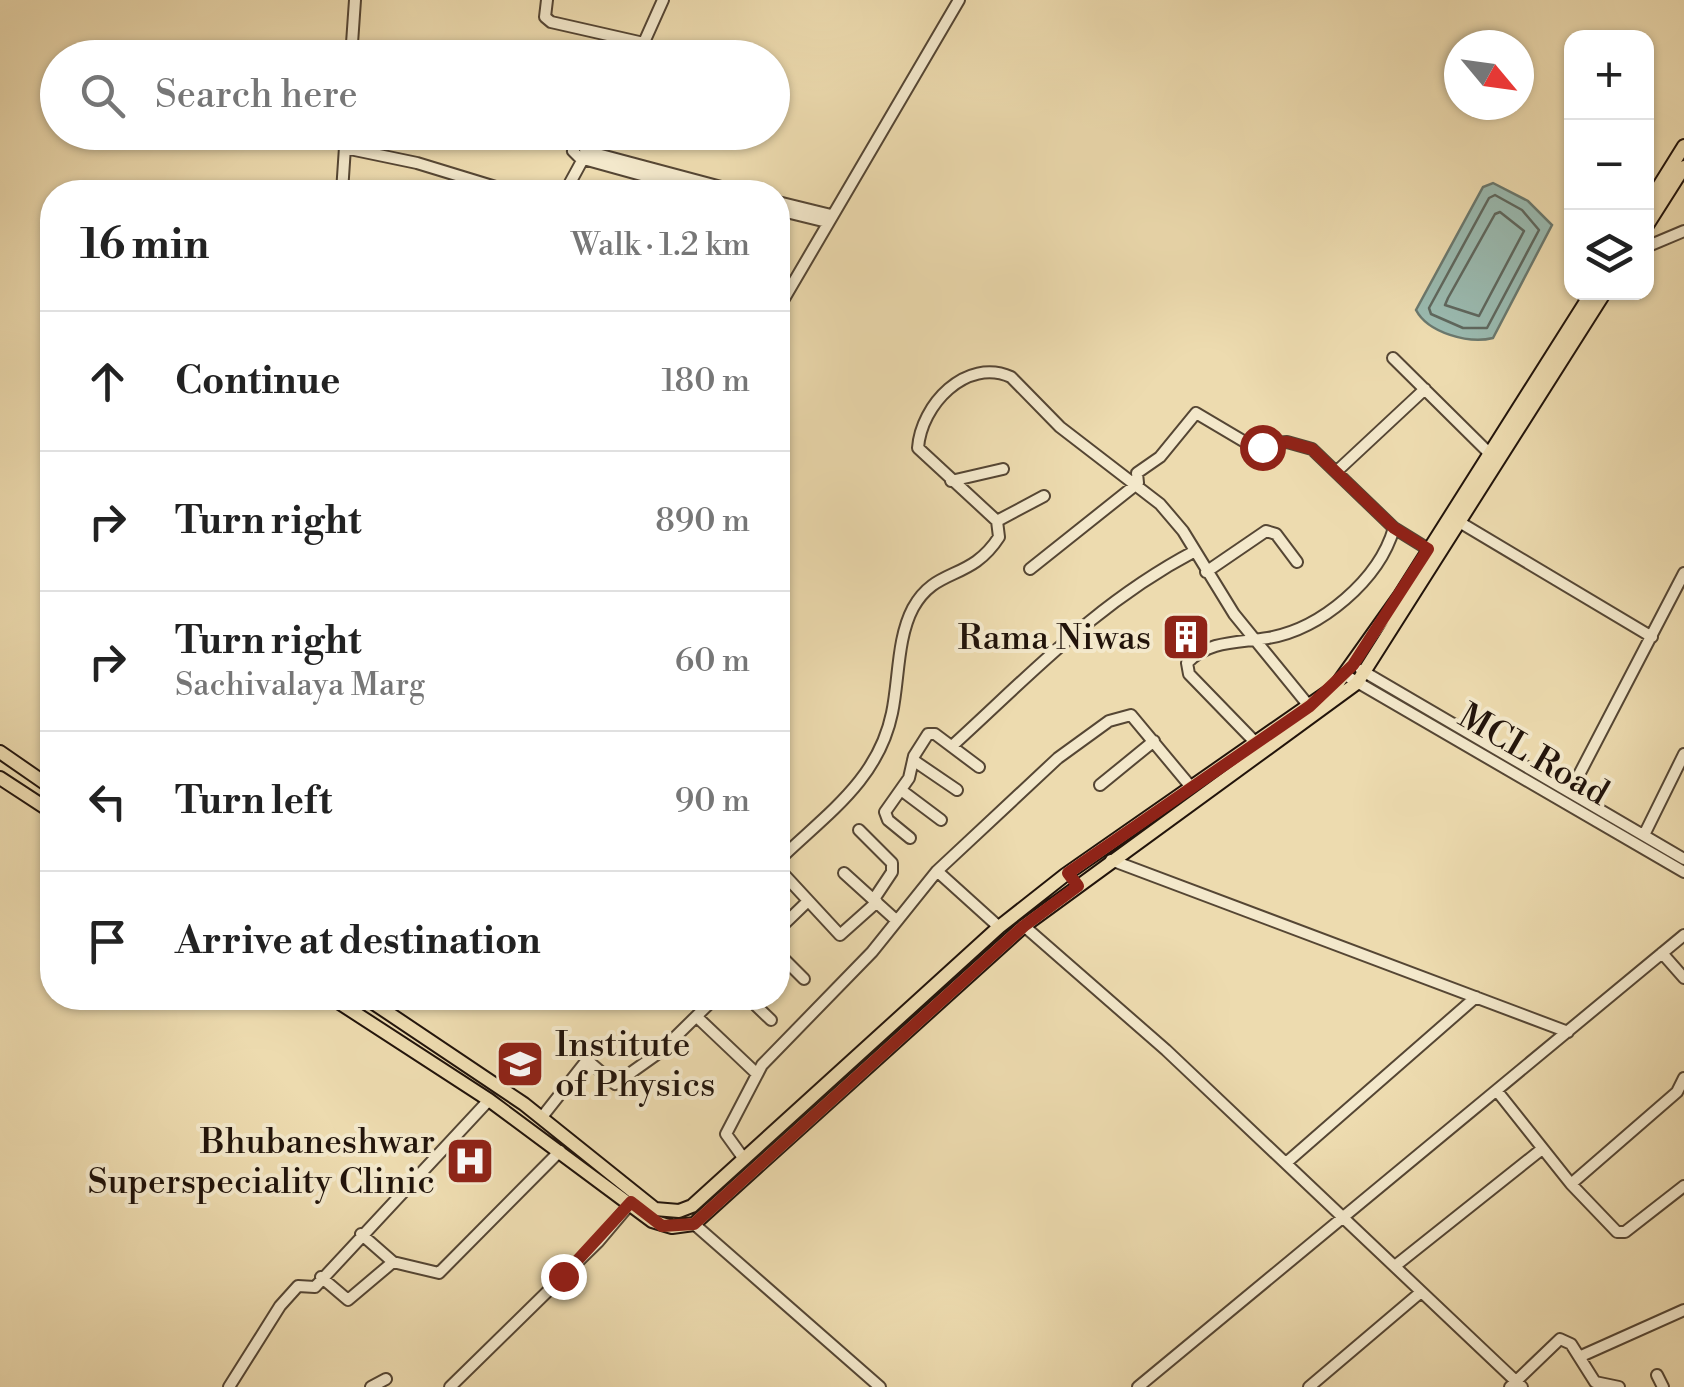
<!DOCTYPE html>
<html lang="en">
<head>
<meta charset="utf-8">
<style>
	:root { --surface:#fff; --page:#f6f6f6; --text:#222; --muted:#767676; --line:#e0e0e0 }
	body { margin:0; font-family:"Libre Bodoni",serif; background:var(--page); color:var(--text) }
	.controls { position:absolute; right:30px; top:30px; display:grid; overflow:hidden; border-radius:20px; box-shadow:0 2px 8px #0004 }
	.controls button { width:90px; height:90px; display:grid; place-items:center; padding:0; border:0; border-bottom:2px solid var(--line); background:var(--surface); color:var(--text); font:50px sans-serif }
	.compass { position:absolute; left:1444px; top:30px; width:90px; height:90px; border-radius:50%; background:var(--surface); box-shadow:0 2px 8px #0004; rotate:119deg }
	.stop { position:absolute; width:30px; height:30px; margin:-22px; border:8px solid #8f2418; border-radius:50%; background:#fff }
	.stop.end { background:#8f2418; border-color:#fff; box-shadow:0 2px 10px #0008 }
	.list { margin:0; padding:0; list-style:none }
	h2 { display:flex; justify-content:space-between; align-items:center; height:130px; margin:0; padding:0 40px; font-size:42px }
	h2 small { font-size:32px; font-weight:400; color:var(--muted) }
	.list li { display:grid; grid-template-columns:65px 1fr auto; gap:30px; align-items:center; box-sizing:border-box; height:140px; padding:0 40px; border-top:2px solid var(--line) }
	.list b { display:block; font-size:38px; white-space:nowrap }
	.list p { margin:0; font-size:32px; white-space:nowrap; color:var(--muted) }
	.list em { font-size:32px; font-style:normal; color:var(--muted) }
	.icon { flex:none; width:55px; height:55px; fill:none; stroke:currentColor; stroke-width:2; stroke-linecap:round; stroke-linejoin:round }
	.map { position:relative; flex:none; width:1684px; height:1387px; overflow:hidden }
	.search { position:absolute; background:var(--surface); box-shadow:0 2px 8px #0004; left:40px; top:40px; width:750px; height:110px; display:flex; align-items:center; gap:25px; box-sizing:border-box; padding:0 35px; border-radius:55px; color:var(--muted); font-size:38px }
	.panel { position:absolute; background:var(--surface); box-shadow:0 2px 8px #0004; left:40px; top:180px; width:750px; height:830px; border-radius:40px }
	.map>svg:first-child { display:block }
	.water { fill:#9abab0; stroke:#6a786e; stroke-width:2.5 }
	.lines { fill:none; stroke-linecap:round; stroke-linejoin:round }
	.shore { stroke:#5e675e; stroke-width:2.5 }
	.minor-casing { stroke:#554634; stroke-width:14 }
	.major-casing { stroke:#22140b; stroke-width:16 }
	.minor { stroke:#f3e8cb; stroke-width:10 }
	.major { stroke:#eddbaf; stroke-width:12 }
	.route { stroke:#8f2418; stroke-width:12 }
	.labels { text-anchor:middle; stroke-width:8; stroke-linejoin:round; paint-order:stroke }
	.poi-label { font-size:35px; fill:#22140b; stroke:#f3e8cb; text-anchor:end }
	.street-label { font-size:35px; fill:#22140b; stroke:#f3e8cb }
</style>
</head>
<body>
<div class="map">
<svg width="1684" height="1387" viewBox="0 0 1684 1387">
	<rect width="100%" height="100%" fill="#eddbaf"/>
	<filter id="stains"><feTurbulence type="fractalNoise" baseFrequency=".002" numOctaves="4"/><feColorMatrix values="0 0 0 0 .2 0 0 0 0 .09 0 0 0 0 .02 0 0 0 .5 -.17"/></filter>
	<radialGradient id="worn" r=".72"><stop offset=".6" stop-color="#630" stop-opacity="0"/><stop offset="1" stop-color="#630" stop-opacity=".3"/></radialGradient>
	<path class="water" d="M1493,183L1528,201L1552,225L1493,338C1469,344 1428,333 1416,310L1483,187Z"/>
	<g class="lines">
		<path class="shore" d="M1495,195L1522,210L1539,230L1487,328H1463L1431,314L1429,308L1489,198Z
			M1500,212L1524,231L1479,316L1445,305L1448,298L1495,214Z"/>
		<g class="minor-casing">
			<path id="minor" d="M547,0L545,17L551,22L639,42
				M351,58L355,0
				M637,58L663,0
				M590,132L583,145L586,151L740,192
				M583,134L573,151L580,158L703,192
				M345,148L417,163L512,192
				M342,192L346,132
				M565,192L583,159
				M778,202L831,215
				M778,210L827,222
				M1646,247L1684,231
				M778,309L959,0
				M1393,358L1489,453
				M1336,472L1425,389
				M951,481L1003,469
				M997,521L1044,496
				M1461,523L1652,637
				M1394,528L1428,549
				M1030,569L1138,483L1137,473L1160,457L1196,413L1250,445L1287,442L1312,449L1394,528C1379,580 1321,629 1268,638C1239,643 1209,640 1187,663L1189,674L1255,742
				M1206,572L1266,531L1276,534L1297,562
				M1361,670L1684,859
				M1345,675L1684,872
				M952,746C1032,673 1098,602 1195,551
				M913,760L957,790
				M1100,785L1154,741
				M901,790L941,820
				M1570,792L1684,573
				M859,830L892,863V872L874,899
				M1644,835L1684,754
				M910,838L888,820L885,812L909,778L914,756L928,734H935L979,767
				M1111,860L1568,1032
				M778,861C825,815 878,781 892,713C899,680 897,638 913,608C936,566 970,582 999,537L997,521L918,448C921,405 966,357 1011,377L1060,427L1160,504L1183,531L1234,614L1309,706
				M778,868L840,935L877,902
				M937,871L999,927
				M844,873L897,921
				M1024,926L1166,1050L1522,1387
				M778,930L807,902
				M778,953L804,979
				M1662,953L1684,978
				M748,998L771,1020
				M697,1017L756,1073
				M1497,1091L1571,1184L1617,1232H1625L1684,1186
				M542,1117L587,1060L615,1084L660,1052L715,998
				M744,1159L726,1134L762,1065L872,952L937,871L1058,758L1109,721L1131,715L1191,787
				M1286,1163L1476,997
				M1571,1184L1677,1092L1684,1078
				M694,1224L880,1387
				M361,1234L393,1262L439,1273L560,1151
				M1395,1266L1542,1149
				M321,1277L348,1300L393,1262
				M1579,1357L1684,1310
				M1657,1375L1663,1387
				M229,1387L280,1306L298,1286L315,1287L489,1100
				M371,1387L386,1379
				M450,1387L598,1242L631,1203
				M1138,1387L1684,935
				M1309,1387L1421,1292
				M1510,1387L1560,1339L1571,1344L1595,1382L1619,1387"/>
		</g>
		<g class="major-casing">
			<path id="major" d="M1646,207L1684,146
				M1646,227L1684,167
				M0,752L52,788
				M0,778L52,812
				M332,998L489,1100L652,1221L672,1227L694,1224L1024,926L1357,683L1605,292
				M366,998L524,1104L655,1209L679,1211L692,1206L999,927L1065,875L1335,687L1399,597L1592,292"/>
		</g>
		<use href="#minor" class="minor"/>
		<use href="#major" class="major"/>
	</g>
	<g class="lines">
		<path class="route" d="M563,1276L631,1202L662,1226L694,1224L1024,926L1078,886L1068,873L1310,706L1353,665L1428,549L1394,528L1312,449L1287,442L1262,447"/>
	</g>
	<defs>
		<g id="building-square" transform="scale(2.5)"><rect x="-9" y="-9" width="18" height="18" rx="4" fill="#8f2418" stroke="#f3e8cb"/><path d="M-4-6H4V6H1V3H-1V6H-4ZM-2.5-4.3h1.7v1.8h-1.7ZM.8-4.3h1.7v1.8H.8ZM-2.5-1h1.7V.8h-1.7ZM.8-1h1.7V.8H.8Z" fill="#fff"/></g>
		<g id="university-square" transform="scale(2.5)"><rect x="-9" y="-9" width="18" height="18" rx="4" fill="#8f2418" stroke="#f3e8cb"/><path d="M0-5L7-2L0 1L-7-2ZM-4 1L0 2.5L4 1V4Q0 6-4 4Z" fill="#fff"/></g>
		<g id="hospital-square" transform="scale(2.5)"><rect x="-9" y="-9" width="18" height="18" rx="4" fill="#8f2418" stroke="#f3e8cb"/><path d="M-5-5h3v3.5h4V-5h3V5h-3V1.5h-4V5h-3Z" fill="#fff"/></g>
	</defs>
	<g fill-rule="evenodd">
		<use href="#building-square" x="1186" y="637"/>
		<use href="#university-square" x="520" y="1064"/>
		<use href="#hospital-square" x="470" y="1161"/>
	</g>
	<g class="labels">
		<g class="poi-label">
			<text x="1151" y="649">Rama Niwas</text>
			<text x="555" y="1056" text-anchor="start">Institute<tspan x="555" dy="40">of Physics</tspan></text>
			<text x="435" y="1153">Bhubaneshwar<tspan x="435" dy="40">Superspeciality Clinic</tspan></text>
		</g>
		<g class="street-label">
			<text transform="translate(1534 754) rotate(30)" y="12">MCL Road</text>
		</g>
	</g>
	<rect width="100%" height="100%" filter="url(#stains)"/>
	<rect width="100%" height="100%" fill="url(#worn)"/>
</svg>
<div class="controls">
<button>+</button>
<button>−</button>
<button><svg class="icon" aria-label="layers" viewBox="0 0 24 24"><path d="M12 4l9 5-9 5-9-5zM3 14l9 5 9-5"/></svg></button>
</div>
<svg class="compass" viewBox="-18 -18 36 36"><path d="M0-13l5 13h-10z" fill="#e53935"/><path d="M0 13l5-13h-10z" fill="#767676"/></svg>
<div class="stop" style="left:1262px;top:447px"></div>
<div class="stop end" style="left:563px;top:1276px"></div>
<div class="search"><svg class="icon" aria-label="search" viewBox="0 0 24 24"><circle cx="10" cy="10" r="6"/><path d="M15 15l6 6"/></svg>Search here</div>
<section class="panel">
<h2>16 min<small>Walk · 1.2 km</small></h2>
<ul class="list">
<li><svg class="icon" aria-label="ahead" viewBox="0 0 24 24"><path d="M12 20V5M6 11l6-6 6 6"/></svg><div><b>Continue</b></div><em>180 m</em></li>
<li><svg class="icon" aria-label="right" viewBox="0 0 24 24"><path d="M7 20v-9h11M14 6l5 5-5 5"/></svg><div><b>Turn right</b></div><em>890 m</em></li>
<li><svg class="icon" aria-label="right" viewBox="0 0 24 24"><path d="M7 20v-9h11M14 6l5 5-5 5"/></svg><div><b>Turn right</b><p>Sachivalaya Marg</p></div><em>60 m</em></li>
<li><svg class="icon" aria-label="left" viewBox="0 0 24 24"><path d="M17 20v-9H6M10 6l-5 5 5 5"/></svg><div><b>Turn left</b></div><em>90 m</em></li>
<li><svg class="icon" aria-label="arrive" viewBox="0 0 24 24"><path d="M6 21V4h12l-3 4 3 4H6"/></svg><div><b>Arrive at destination</b></div></li>
</ul>
</section>
</div>
</body>
</html>
